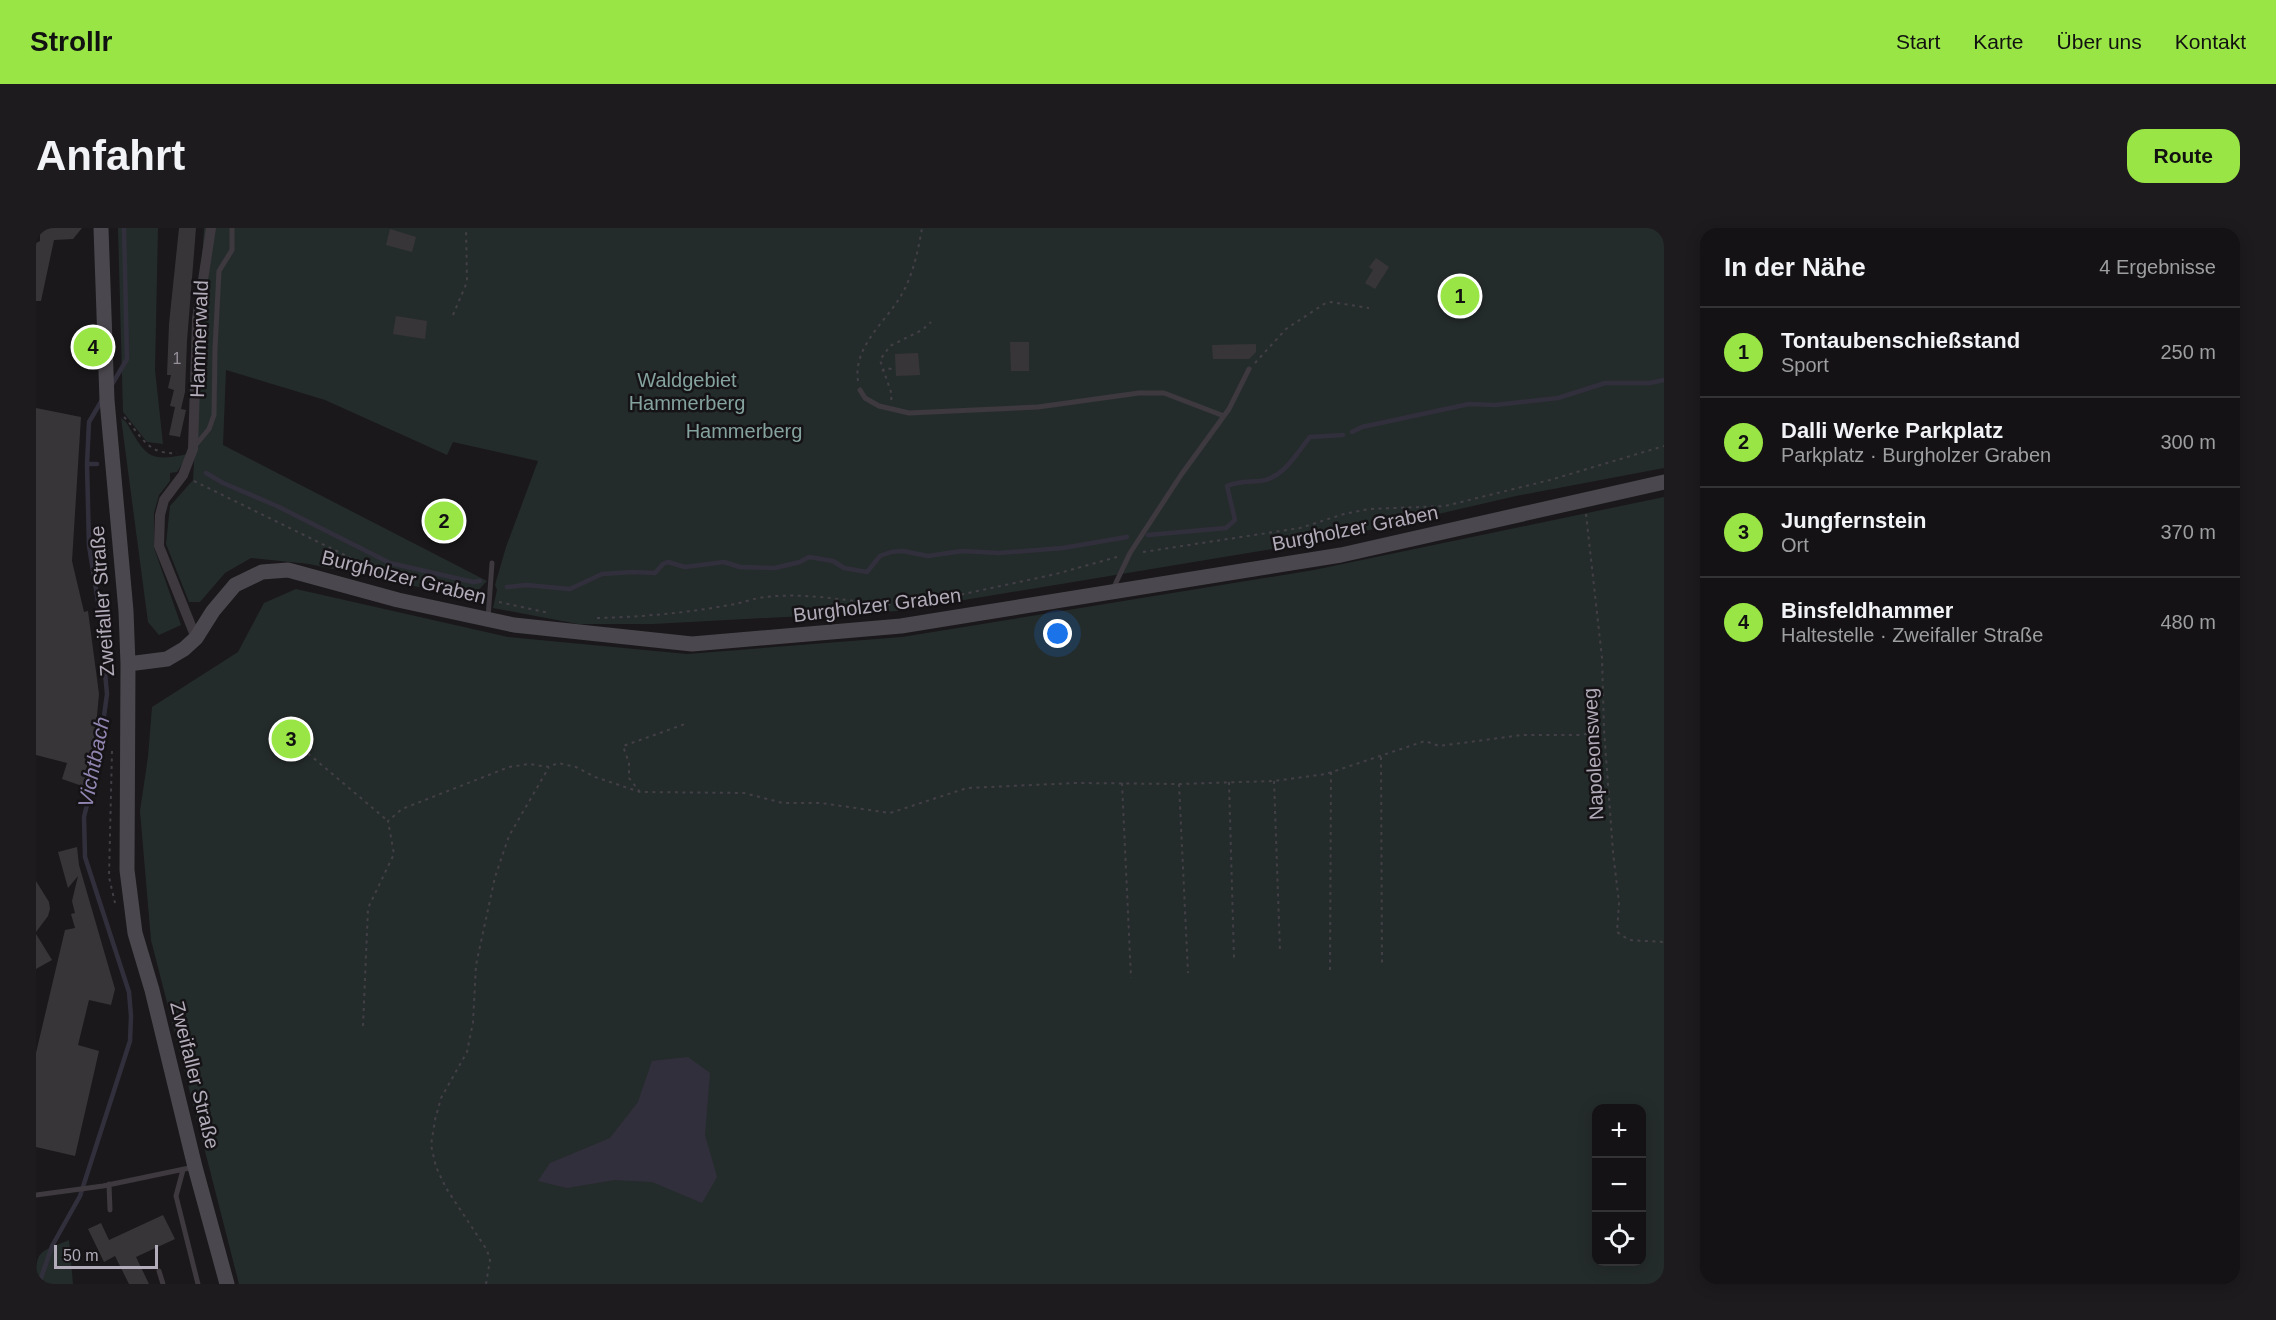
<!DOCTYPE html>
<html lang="de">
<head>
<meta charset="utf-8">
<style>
	:root { --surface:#141214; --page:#1d1b1d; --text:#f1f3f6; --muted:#9d9ea0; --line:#333234; --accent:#99e545 }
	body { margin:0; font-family:Arial,sans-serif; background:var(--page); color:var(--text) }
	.controls { position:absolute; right:18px; bottom:18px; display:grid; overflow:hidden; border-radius:12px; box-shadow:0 3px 15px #0003 }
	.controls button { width:54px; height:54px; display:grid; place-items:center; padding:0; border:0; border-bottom:2px solid var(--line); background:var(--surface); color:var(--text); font:30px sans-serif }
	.scale { position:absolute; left:18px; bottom:15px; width:104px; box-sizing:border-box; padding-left:6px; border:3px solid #b2abb9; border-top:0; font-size:16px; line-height:21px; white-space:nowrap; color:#b2abb9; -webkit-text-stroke:4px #151315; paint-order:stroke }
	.you { position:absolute; left:1022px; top:406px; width:21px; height:21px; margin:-15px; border:4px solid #fff; border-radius:50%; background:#1a73e8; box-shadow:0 0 0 9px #1a73e833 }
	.badge { display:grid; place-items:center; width:39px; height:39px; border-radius:50%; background:var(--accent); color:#111; font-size:20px; font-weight:700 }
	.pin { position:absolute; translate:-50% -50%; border:3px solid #fff; box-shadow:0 2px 6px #0006 }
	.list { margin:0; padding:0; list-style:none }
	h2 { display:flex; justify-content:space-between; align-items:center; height:78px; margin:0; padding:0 24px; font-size:26px }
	h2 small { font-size:20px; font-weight:400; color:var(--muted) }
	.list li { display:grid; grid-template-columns:39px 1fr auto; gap:18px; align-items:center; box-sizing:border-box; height:90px; padding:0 24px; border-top:2px solid var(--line) }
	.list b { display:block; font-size:22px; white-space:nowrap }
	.list p { margin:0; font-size:20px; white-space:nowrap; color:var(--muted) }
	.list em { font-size:20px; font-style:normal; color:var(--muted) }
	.icon { flex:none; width:33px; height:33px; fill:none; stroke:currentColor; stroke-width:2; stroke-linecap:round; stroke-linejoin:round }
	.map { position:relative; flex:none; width:1628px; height:1056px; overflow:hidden; border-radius:18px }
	header { display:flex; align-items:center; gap:36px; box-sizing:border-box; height:84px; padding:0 30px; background:var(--accent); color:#111 }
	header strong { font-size:28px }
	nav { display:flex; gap:33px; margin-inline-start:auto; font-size:21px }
	.intro { display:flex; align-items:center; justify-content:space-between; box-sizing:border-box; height:144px; padding:0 36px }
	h1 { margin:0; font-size:42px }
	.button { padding:15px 27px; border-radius:18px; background:var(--accent); color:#111; font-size:21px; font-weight:700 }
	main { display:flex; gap:36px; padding:0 36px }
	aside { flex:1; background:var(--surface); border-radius:18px; box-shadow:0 3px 15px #0003 }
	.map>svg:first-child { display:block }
	.green { fill:#242c2b; fill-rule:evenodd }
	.water { fill:#322f3d }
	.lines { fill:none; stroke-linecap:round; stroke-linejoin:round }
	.stream { stroke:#322f3d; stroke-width:4.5 }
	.building { fill:#383539 }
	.path { stroke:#433f46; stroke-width:2; stroke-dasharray:3 4.5; stroke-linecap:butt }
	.lane { stroke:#3d393f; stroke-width:5 }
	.street { stroke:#3d393f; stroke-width:10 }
	.secondary { stroke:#4b474e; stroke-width:15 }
	.labels { text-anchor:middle; stroke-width:5; stroke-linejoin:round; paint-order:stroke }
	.number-label { font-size:16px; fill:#948e99 }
	.street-label { font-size:20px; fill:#b2abb9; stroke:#151315 }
	.park-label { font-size:20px; fill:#84a29e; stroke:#151315 }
	.water-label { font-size:21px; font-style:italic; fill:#9185b1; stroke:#151315 }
</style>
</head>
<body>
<header>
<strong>Strollr</strong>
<nav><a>Start</a><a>Karte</a><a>Über uns</a><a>Kontakt</a></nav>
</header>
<div class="intro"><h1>Anfahrt</h1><a class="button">Route</a></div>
<main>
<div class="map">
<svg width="1628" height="1056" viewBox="0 0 1628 1056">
	<rect width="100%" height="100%" fill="#1a181a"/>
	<path class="green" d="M82,0H122L119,142L127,216L111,214L87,184Z
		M168,0H1628V240L1480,268L1290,312L862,383L617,396H542L457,380L461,362L459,357L470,319L502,233L417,214L411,227L289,172L190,142L187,217L451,353L435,370L273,336L215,330L189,345L164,374H153L130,316L134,278L157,252L169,49H165Z
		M85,190L90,194C110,227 111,235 152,226L141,244L134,245V253L123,267L118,285V320L145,397L123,407L112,394Z
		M1628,269V1056H203L115,712L104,583L112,529L116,479L202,424L228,375L260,361L472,409L651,426L866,409L1278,342ZM1560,880H1606V1034H1560Z
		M33,1012L37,1056H0C0,1021 2,1025 33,1012Z"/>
	<path class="water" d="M652,829L674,845L669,907L681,949L666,975L616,954L579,952L531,960L502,953L514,935L574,910L602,874L616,833Z"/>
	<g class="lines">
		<path class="stream" d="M75,158L91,131L88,0
			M1316,204L1326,199L1433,176L1459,177L1522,170L1569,155H1614L1628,152
			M51,236H61
			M170,245L187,255L241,278L354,335L437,354L444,353
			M1112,307L1190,300L1199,292L1191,258C1202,253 1212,254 1224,253C1248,250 1260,226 1274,209L1307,207
			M471,359L490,357L534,361L566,346L597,344L619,345L627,336L632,334L649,339L688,334L704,339L739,340L764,334L773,329L797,333L808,340L831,344L844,328L855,324L867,323L892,328L926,323L963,325L1027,320L1091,309
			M3,1056L16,1018L44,968L94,813L95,788L93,764L49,629L48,589L62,532L71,466L63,380L53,318L51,236L53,194L66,172"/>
	</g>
	<path class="building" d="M4,0H46L37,11L18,12L5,73H0V15L4,13Z
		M143,0H160L151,113L149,164L145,181L150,182L144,209L133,207L139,179L134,178L138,162L132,160L135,147H131L133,96Z
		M354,1L380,9L376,24L350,17Z
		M1340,30L1353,39L1339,61L1329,55L1337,42L1333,39Z
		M360,88L391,93L389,111L357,106Z
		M974,114H993V143H975Z
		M1220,116V124L1213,131H1177L1176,117Z
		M882,125L884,147L860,148L859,126Z
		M0,180L45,189L36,333L48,384L52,383L63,466L57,531L49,559L26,551L31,535L0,527Z
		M41,619L43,637L79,761L75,777L53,772L42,817L63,823L39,928L0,919V825L29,702L39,700L35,686L39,685L36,673L42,648L32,660L22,624Z
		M0,653L13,674L14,681L12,688L0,704Z
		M0,706L16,732L0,741Z
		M127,987L139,1011L100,1029L113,1056H93L79,1028L68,1034L52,1001L65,995L73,1012Z"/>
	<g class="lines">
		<path class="path" d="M417,87L431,54L430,0
			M1219,135L1250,101L1288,76L1295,74L1333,80
			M846,143L850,140L860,142
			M822,153C817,120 847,96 863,71C876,51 882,24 886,0
			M855,172L856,167L844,132L854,118L886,102L895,94
			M88,189C106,208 111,227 141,225
			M158,253L329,337L363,349L443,370
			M1550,286L1566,430L1568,502L1577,624L1583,675L1581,704L1593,712L1628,714
			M1107,324L1264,300L1308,286L1333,281L1409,278L1514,252L1628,218
			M463,374L513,385
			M561,390C605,389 650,385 694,377C706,375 718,370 730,369C779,363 828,378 877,377L1020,346L1081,329
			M255,511L352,593
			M76,523L73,649L79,675
			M1345,529L1346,736
			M1238,553L1244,723
			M1193,554L1198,730
			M1086,555L1095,750
			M1143,556L1152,745
			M604,564L593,550V535L587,518L652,495
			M1294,742L1295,544
			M327,798L332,680L358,626L352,593L366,581L473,539L493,536L513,539L522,535L540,539L559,549L604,564L708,565L747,575H785L854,585L931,560L1040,555L1143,556L1238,553L1290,546L1389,513L1403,518L1486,507H1545L1568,502
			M450,1056L454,1032L451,1022L410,960L400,939L395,917L399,892L405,870L431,824L437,794L440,737L459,649L473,608L513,539"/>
		<path class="lane" d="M824,162L829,170L843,178L873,185L1002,179L1103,165H1128L1188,188
			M158,219L173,201L178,187L179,121L183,43L196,22V0
			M1077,361L1094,325L1145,247L1193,181L1213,141
			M452,390L456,335
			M147,942L140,968L162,1056
			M73,956L74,982
			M0,967L67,958L158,939
			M123,1043L127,1056"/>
		<path class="street" d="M160,410L123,318L124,287L128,272L147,247L157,221L161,91L175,0"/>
		<path class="secondary" d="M65,0L71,172L90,383L92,436L91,642L99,705L116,762L159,939L191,1056
			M92,436L131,431L148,421L160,410L177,383L199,357L226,344L252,342L362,372L478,397L656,416L865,398L1305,327L1628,254"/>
	</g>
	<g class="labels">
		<g class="number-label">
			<text x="141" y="136">1</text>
		</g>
		<g class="street-label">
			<text transform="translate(163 111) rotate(-88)" y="7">Hammerwald</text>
			<text transform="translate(1319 300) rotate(-11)" y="7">Burgholzer Graben</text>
			<text transform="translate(368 349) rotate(14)" y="7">Burgholzer Graben</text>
			<text transform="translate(66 373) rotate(-94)" y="7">Zweifaller Straße</text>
			<text transform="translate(841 377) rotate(-7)" y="7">Burgholzer Graben</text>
			<text transform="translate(1557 526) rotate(-93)" y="7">Napoleonsweg</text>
			<text transform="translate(159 847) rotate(76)" y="7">Zweifaller Straße</text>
		</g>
		<g class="park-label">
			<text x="651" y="159">Waldgebiet<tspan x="651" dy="23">Hammerberg</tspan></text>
			<text x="708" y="210">Hammerberg</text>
		</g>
		<g class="water-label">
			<text transform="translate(58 534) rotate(-79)" y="7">Vichtbach</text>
		</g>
	</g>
</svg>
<div class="controls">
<button>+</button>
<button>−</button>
<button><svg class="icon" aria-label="locate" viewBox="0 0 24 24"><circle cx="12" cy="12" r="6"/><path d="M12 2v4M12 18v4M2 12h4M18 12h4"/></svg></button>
</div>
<div class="scale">50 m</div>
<div class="you"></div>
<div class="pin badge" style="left:1424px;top:68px">1</div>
<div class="pin badge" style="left:408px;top:293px">2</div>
<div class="pin badge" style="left:255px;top:511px">3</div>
<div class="pin badge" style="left:57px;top:119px">4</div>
</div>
<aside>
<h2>In der Nähe<small>4 Ergebnisse</small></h2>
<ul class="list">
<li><span class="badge">1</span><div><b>Tontaubenschießstand</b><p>Sport</p></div><em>250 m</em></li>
<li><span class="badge">2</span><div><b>Dalli Werke Parkplatz</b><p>Parkplatz · Burgholzer Graben</p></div><em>300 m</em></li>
<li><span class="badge">3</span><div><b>Jungfernstein</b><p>Ort</p></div><em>370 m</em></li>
<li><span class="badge">4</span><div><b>Binsfeldhammer</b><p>Haltestelle · Zweifaller Straße</p></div><em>480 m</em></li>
</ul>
</aside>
</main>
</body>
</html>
